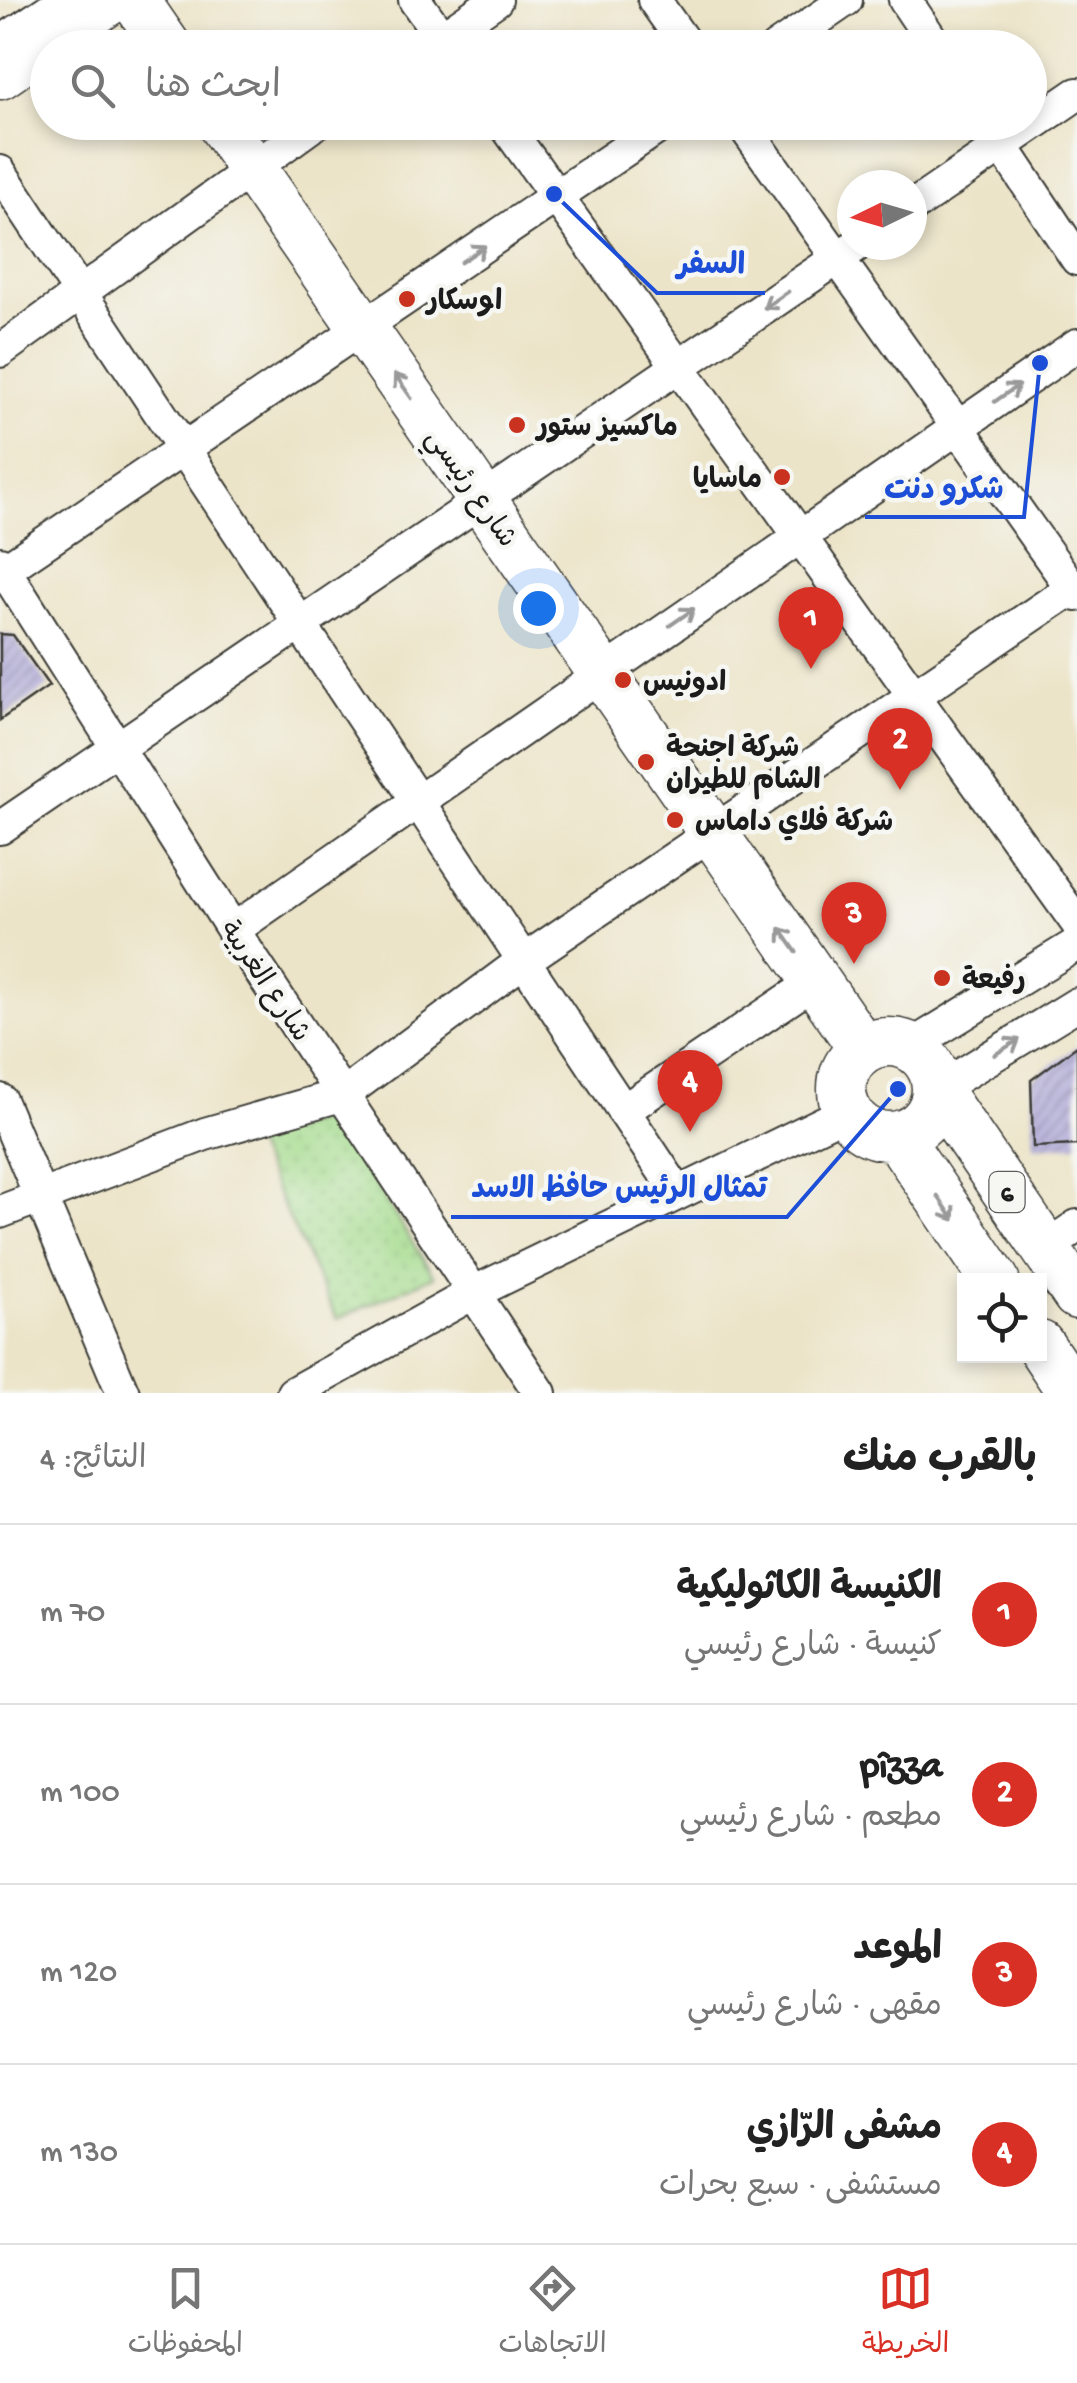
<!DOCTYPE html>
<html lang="ar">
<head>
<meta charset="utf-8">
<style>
	:root { --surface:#fff; --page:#f6f6f6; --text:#222; --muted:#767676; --line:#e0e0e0; --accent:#d93025 }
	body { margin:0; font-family:"Gochi Hand","Playpen Sans Arabic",sans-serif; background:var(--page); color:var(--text); direction:rtl }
	.controls { position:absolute; right:30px; bottom:30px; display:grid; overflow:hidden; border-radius:0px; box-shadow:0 5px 15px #0003 }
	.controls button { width:90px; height:90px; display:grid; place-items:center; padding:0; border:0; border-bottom:2px solid var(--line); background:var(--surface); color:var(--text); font:50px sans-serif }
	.compass { position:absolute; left:837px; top:170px; width:90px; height:90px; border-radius:50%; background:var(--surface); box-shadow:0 5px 15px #0003; rotate:265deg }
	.you { position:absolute; left:538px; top:608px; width:35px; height:35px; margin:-25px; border:8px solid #fff; border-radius:50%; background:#1a73e8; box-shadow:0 0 0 15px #1a73e833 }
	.badge { display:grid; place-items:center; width:65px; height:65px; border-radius:50%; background:var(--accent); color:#fff; font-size:32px; font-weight:700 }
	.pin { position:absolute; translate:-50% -82px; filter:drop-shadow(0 2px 5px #0008) }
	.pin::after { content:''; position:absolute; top:52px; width:35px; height:30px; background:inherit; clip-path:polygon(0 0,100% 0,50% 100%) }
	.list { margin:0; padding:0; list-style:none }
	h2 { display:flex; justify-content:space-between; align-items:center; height:130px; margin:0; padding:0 40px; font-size:42px }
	h2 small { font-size:32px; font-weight:400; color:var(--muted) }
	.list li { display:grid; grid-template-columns:65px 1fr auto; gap:30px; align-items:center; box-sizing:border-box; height:180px; padding:0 40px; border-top:2px solid var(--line) }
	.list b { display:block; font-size:38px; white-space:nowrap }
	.list p { margin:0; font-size:32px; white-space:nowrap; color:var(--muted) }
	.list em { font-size:32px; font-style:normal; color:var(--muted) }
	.icon { flex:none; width:55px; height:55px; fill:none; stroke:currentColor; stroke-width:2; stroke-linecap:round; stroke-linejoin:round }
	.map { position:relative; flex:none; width:1077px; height:1393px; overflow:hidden; direction:ltr }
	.search { position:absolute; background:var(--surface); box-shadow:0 5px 15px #0003; left:30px; right:30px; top:30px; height:110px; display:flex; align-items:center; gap:25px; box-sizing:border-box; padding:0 35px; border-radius:55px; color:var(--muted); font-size:38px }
	.sheet { height:850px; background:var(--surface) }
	nav { display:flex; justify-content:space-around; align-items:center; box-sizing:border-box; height:140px; border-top:2px solid var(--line); background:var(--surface); font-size:28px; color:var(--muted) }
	nav a { display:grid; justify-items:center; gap:5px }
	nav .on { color:var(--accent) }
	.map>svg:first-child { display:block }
	.park { fill:url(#park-dots); stroke:#607c54; stroke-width:2.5 }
	.building { fill:url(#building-hatch) }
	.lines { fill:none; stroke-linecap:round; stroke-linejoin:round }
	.minor-casing { stroke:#3b3a36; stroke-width:36 }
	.highway-casing { stroke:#3b3a36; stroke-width:51 }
	.minor { stroke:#fff; stroke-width:32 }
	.highway { stroke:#fff; stroke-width:48 }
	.oneway { stroke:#999 }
	.poi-dot { fill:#c8321e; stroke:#f6f6f2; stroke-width:4 }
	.labels { text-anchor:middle; stroke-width:9; stroke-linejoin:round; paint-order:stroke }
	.shield { fill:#f6f6f2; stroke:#5d5d5c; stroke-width:2.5 }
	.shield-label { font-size:25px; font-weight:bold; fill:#1c1c1c }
	.poi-label { font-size:28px; font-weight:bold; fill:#1c1c1c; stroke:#f6f6f2; text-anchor:start }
	.street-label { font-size:28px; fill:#1c1c1c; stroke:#f6f6f2 }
	.leader { fill:none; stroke:#1d4ed8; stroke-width:4 }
	.callout-dot { fill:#1d4ed8; stroke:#f6f6f2; stroke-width:4 }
	.callout-label { font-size:30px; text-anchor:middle; font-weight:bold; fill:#1d4ed8; stroke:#f6f6f2; stroke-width:9; stroke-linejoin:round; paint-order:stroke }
</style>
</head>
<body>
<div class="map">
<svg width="1077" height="1393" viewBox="0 0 1077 1393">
	<defs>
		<pattern id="park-dots" width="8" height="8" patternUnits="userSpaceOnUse" patternTransform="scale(2.5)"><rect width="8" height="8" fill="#a4dc8d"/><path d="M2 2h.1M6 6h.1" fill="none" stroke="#8dbc79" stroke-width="1.8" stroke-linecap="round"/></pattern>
		<pattern id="building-hatch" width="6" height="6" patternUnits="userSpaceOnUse" patternTransform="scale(2.5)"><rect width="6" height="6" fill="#b1abd8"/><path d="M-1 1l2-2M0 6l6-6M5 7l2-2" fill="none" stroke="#8f8aae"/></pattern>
	</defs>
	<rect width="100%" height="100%" fill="#f6f6f2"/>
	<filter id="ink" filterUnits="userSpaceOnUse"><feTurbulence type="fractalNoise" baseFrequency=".01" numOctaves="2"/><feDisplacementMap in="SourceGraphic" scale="20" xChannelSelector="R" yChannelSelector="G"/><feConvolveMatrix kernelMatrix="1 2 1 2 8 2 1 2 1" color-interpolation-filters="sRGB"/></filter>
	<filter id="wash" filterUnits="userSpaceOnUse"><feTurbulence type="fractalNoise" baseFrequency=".0048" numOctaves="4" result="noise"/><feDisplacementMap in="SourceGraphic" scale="40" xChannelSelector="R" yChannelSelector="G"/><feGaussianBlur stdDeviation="2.25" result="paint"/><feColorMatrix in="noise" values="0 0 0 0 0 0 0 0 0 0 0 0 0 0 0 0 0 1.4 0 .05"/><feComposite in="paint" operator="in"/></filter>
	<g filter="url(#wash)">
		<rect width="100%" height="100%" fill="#ece4c8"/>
		<path class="park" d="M332,1117L434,1276L337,1319L252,1141Z"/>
		<g id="blocks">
			<path class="building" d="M0,634L13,635L49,686L0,720Z
				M1077,1046V1145L1033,1147L1031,1080Z"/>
		</g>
	</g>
	<g filter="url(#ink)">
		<use href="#blocks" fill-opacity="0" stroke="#3b3a36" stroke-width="2.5"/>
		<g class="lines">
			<g class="minor-casing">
				<path id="minor" d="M415,0L449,48
					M654,0L688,48
					M905,0L937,48
					M0,43L64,0
					M427,48L496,0
					M776,48L846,0
					M503,122L1077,923
					M741,122L1077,595
					M986,122L1077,259
					M0,172L678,1193
					M912,207L1077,94
					M0,351L317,122
					M0,563L233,930L540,1393
					M0,573L666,122
					M0,828L857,245
					M233,930L1077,345
					M911,1046L1077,944
					M937,1090L1077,1004
					M0,1100L123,1393
					M623,1111L816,981
					M0,1212L205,1134L344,1094L523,961L1077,585
					M1045,1248L1077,1226
					M293,1393L475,1292L848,1111"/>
			</g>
			<g class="highway-casing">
				<path id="highway" d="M135,0L168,48
					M0,75L110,0
					M220,122L863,1049
					M842 1089a47 47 0 1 1 94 0a47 47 0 1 1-94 0Z
					M937,1090L1077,1295
					M897,1136L995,1280
					M1040,1345L1072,1393"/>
			</g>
			<use href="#minor" class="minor"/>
			<use href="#highway" class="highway"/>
		</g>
		<defs><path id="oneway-shaft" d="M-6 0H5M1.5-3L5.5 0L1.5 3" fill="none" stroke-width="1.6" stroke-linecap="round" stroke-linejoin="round" transform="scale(2.5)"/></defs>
		<g class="oneway">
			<use href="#oneway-shaft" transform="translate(473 254) rotate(-34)"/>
			<use href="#oneway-shaft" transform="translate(776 300) rotate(146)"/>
			<use href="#oneway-shaft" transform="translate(403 386) rotate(-125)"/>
			<use href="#oneway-shaft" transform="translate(1007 393) rotate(-35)"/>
			<use href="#oneway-shaft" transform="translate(682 617) rotate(-35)"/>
			<use href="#oneway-shaft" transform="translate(788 940) rotate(-125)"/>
			<use href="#oneway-shaft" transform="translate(1007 1047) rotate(-32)"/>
			<use href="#oneway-shaft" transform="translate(946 1208) rotate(56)"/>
		</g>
	</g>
	<g class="poi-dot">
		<circle cx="407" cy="299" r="10"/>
		<circle cx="517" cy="425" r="10"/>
		<circle cx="782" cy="477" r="10"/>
		<circle cx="623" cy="680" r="10"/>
		<circle cx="646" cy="762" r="10"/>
		<circle cx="675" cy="820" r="10"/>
		<circle cx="942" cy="978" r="10"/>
	</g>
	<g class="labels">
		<rect class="shield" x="989.5" y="1172" width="35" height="40" rx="8"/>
		<g class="shield-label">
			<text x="1007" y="1201">6</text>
		</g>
		<g class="poi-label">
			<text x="427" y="309">اوسكار</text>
			<text x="537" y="435">ماكسيز ستور</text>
			<text x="762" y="487" text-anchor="end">ماسايا</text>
			<text x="643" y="690">ادونيس</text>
			<text x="666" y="756">شركة اجنحة<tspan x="666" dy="32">الشام للطيران</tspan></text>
			<text x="695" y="830">شركة فلاي داماس</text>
			<text x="962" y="988">رفيعة</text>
		</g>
		<g class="street-label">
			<text transform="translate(473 487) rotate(55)" y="10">شارع رئيسي</text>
			<text transform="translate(267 980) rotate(56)" y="10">شارع الغربية</text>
		</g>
	</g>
	<path class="leader" d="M554 194L657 293H765M1040 363L1024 517H865M898 1089L787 1217H451"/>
	<g class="callout-dot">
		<circle cx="554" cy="194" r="10"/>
		<circle cx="1040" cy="363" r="10"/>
		<circle cx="898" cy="1089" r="10"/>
	</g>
	<g class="callout-label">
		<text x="711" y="273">السفر</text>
		<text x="944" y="498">شكرو دنت</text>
		<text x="619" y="1197">تمثال الرئيس حافظ الاسد</text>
	</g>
</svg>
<div class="controls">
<button><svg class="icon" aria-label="locate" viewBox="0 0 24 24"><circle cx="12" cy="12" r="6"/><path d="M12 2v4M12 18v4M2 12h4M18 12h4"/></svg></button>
</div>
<svg class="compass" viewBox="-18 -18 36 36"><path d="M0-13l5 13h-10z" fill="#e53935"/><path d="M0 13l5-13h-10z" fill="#767676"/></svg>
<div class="you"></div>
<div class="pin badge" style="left:811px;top:669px">1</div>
<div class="pin badge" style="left:900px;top:790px">2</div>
<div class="pin badge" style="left:854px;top:964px">3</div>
<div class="pin badge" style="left:690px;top:1132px">4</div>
<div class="search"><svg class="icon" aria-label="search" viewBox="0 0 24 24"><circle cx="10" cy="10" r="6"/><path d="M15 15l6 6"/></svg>ابحث هنا</div>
</div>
<section class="sheet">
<h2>بالقرب منك<small>النتائج: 4</small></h2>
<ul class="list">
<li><span class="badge">1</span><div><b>الكنيسة الكاثوليكية</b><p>كنيسة · شارع رئيسي</p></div><em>70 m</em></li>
<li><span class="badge">2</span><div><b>pîzza</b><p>مطعم · شارع رئيسي</p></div><em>100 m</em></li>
<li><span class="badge">3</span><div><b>الموعد</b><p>مقهى · شارع رئيسي</p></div><em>120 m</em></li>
<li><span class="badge">4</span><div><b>مشفى الرّازي</b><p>مستشفى · سبع بحرات</p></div><em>130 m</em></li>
</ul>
</section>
<nav>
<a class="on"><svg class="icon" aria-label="map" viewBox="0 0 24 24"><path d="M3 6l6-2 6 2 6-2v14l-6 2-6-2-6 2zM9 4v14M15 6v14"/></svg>الخريطة</a>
<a><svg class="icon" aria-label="directions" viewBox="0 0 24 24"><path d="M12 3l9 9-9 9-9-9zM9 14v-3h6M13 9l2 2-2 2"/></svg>الاتجاهات</a>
<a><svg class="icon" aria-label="saved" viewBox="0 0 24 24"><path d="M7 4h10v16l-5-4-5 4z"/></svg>المحفوظات</a>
</nav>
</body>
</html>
